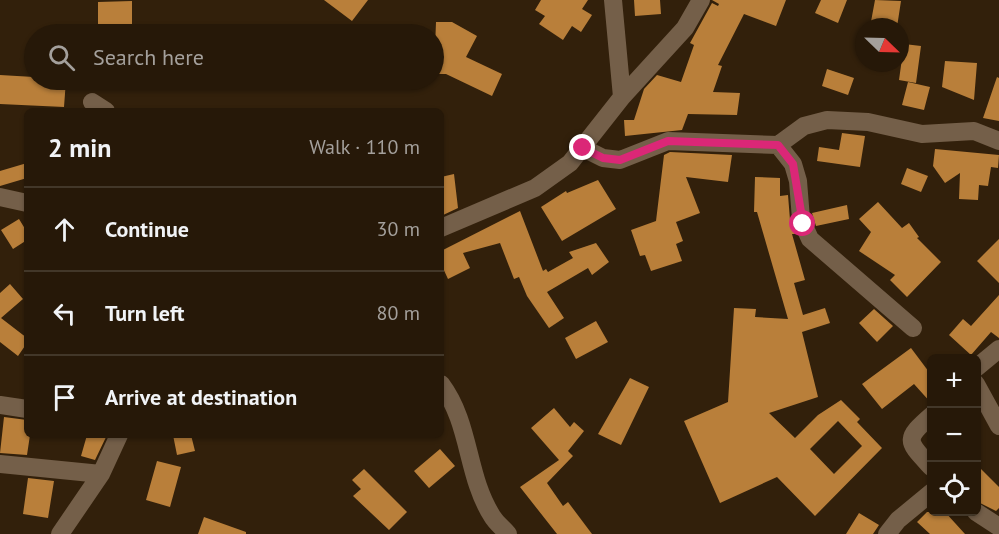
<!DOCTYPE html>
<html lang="en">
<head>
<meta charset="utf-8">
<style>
	:root { --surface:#261808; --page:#322516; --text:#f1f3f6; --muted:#a4a09c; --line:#423729 }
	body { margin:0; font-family:"PT Sans",sans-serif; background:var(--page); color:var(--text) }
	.controls { position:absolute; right:18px; bottom:18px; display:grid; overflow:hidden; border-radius:9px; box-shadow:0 2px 4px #0004 }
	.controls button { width:54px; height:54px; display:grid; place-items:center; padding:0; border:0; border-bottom:2px solid var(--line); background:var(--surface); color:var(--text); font:30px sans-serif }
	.compass { position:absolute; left:855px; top:18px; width:54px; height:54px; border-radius:50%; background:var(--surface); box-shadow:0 2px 4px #0004; rotate:113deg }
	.stop { position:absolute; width:18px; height:18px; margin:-14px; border:4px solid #db2777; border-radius:50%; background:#fff }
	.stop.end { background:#db2777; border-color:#fff; box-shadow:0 2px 6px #0008 }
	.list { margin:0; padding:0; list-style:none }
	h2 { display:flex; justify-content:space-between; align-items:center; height:78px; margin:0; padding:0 24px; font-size:26px }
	h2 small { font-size:20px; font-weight:400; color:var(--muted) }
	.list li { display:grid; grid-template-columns:39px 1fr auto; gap:18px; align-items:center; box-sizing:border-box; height:84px; padding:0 24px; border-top:2px solid var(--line) }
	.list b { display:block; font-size:22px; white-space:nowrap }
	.list em { font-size:20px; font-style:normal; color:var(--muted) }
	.icon { flex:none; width:33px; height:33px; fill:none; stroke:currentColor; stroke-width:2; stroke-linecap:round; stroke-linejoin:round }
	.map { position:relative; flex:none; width:999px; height:534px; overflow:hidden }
	.search { position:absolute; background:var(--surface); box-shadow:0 2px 4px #0004; left:24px; top:24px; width:420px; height:66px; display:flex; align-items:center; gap:15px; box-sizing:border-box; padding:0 21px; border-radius:33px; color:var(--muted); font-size:22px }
	.panel { position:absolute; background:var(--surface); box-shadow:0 2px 4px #0004; left:24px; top:108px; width:420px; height:330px; border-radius:9px }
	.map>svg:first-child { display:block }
	.building { fill:#b97f3a; fill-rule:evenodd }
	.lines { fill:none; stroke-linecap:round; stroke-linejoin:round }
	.street { stroke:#745f49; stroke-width:18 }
	.route { stroke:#db2777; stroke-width:8 }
</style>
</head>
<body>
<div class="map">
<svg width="999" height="534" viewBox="0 0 999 534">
	<rect width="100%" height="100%" fill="#32200b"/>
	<path class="building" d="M324,0H368L352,21Z
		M541,0H588L582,9L592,15L581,32L572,26L563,40L539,24L545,16L535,10Z
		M634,0H660L661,14L635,16Z
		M712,0H786L776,26L744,14L718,65L722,66L713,92L740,93L737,115L688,114L682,130L625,136L624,120H634L644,89L657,75L681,82L694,45L690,43L712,3L718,6L719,4Z
		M821,0H847L838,23L815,13Z
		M875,0L901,1L897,27H870Z
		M132,1V34H98V2Z
		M436,22H452L477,36L466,57L502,74L492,96L446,74H434Z
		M904,44L921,46L916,83L899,80Z
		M945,61L977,63L974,100L942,87Z
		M827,69L854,78L848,95L822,86Z
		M0,75L34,77V80H66L64,107L0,104Z
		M997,77L999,78V121L983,118Z
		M908,82L930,87L924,110L902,105Z
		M842,133L865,136L860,167L817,161L819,147L839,150Z
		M935,149L999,155L998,168L991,167L988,186L979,185L978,200L959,199L960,173L945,183L933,166Z
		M670,152L732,155L728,182L686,177L700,213L676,222L683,241L676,244L682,261L651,271L645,255L640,256L631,230L656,221L664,155Z
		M27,163V178L0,186V171Z
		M907,168L928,176L921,192L901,184Z
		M454,174L458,208L441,216V177Z
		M755,177L780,178V196L788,195L790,220L795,234H792L805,280L794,283L803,315L825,308L830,323L802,332L818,397L769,413L795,438L818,415L841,400L860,419L857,422L882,448L815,516L777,477L720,503L684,421L728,402L734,308L756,309L755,317L788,319L757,212H754ZM838,421L862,446L834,474L810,449Z
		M598,180L616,209L562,241L541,207L566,191L567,193Z
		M878,202L902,228L909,223L919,237L917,238L941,262L907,297L890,280L895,275L859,251L871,232L859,219Z
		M847,205L849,219L816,226L812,213Z
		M520,211L543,271L546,269L548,272L573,258L569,252L596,243L609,262L592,275L588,268L547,292L564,318L549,328L527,296L519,277L514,279L500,243L463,253L470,268L448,279L441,264V251Z
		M19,219L27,232V240L13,249L1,230Z
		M999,239V283L977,261Z
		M10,284L23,299L1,318L27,338V343L18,356L0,342V293Z
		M999,295V338L991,332L971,355L949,335L963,319L971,326Z
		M874,309L893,326L877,342L859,323Z
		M596,321L608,342L576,359L565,338Z
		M911,348L932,376V404L914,384L882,409L862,384Z
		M630,378L649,387L621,445L598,434Z
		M554,408L570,427L574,422L584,431L568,451L573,456L547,483L563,506L568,502L592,534H557L520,487L559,460L531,428Z
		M4,417L27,420V435H30L27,455L0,453Z
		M87,435H107L95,460L81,456Z
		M173,435H191L195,451L177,455Z
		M440,449L455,466L429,488L414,471Z
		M157,461L181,467L170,507L146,500Z
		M976,464L999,487V508L996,511L976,501Z
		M364,469L407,512L389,530L353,496L361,489L352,480Z
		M28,478L54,481L48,518L23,514Z
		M927,512H945L965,534H930L917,522Z
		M859,513L879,525L873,534H846Z
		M204,517L246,532V534H198Z"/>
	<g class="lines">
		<path class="street" d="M613,0L622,97
			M92,102L106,111
			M778,145L793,164L798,181L801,219L810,239L913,328
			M583,148L603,158L620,160L668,141L778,145L804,126L827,120L868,122L922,134L974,131L999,141
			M0,197L27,203
			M441,228L535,188L570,163L622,97L685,28L701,0
			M976,368L999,349
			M441,384C471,424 466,475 492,516C496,523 503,528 508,534
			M976,384L999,426
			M0,405L27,409
			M932,415C903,440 907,441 932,468
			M0,464L101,474
			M976,512L999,527
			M60,534L101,474L119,435
			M887,534L898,520L932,492"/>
	</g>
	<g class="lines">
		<path class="route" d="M583,148L603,158L620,160L668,141L778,145L793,164L803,224"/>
	</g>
</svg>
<div class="controls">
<button>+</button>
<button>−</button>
<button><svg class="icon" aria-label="locate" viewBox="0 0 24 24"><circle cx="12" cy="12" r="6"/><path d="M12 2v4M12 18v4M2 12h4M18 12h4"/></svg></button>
</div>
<svg class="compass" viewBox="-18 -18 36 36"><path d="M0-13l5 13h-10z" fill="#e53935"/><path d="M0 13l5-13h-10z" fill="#a4a09c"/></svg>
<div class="stop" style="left:803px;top:224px"></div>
<div class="stop end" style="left:583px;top:148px"></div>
<div class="search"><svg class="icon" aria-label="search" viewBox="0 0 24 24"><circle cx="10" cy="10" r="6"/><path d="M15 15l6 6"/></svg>Search here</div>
<section class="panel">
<h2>2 min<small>Walk · 110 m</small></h2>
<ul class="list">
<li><svg class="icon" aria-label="ahead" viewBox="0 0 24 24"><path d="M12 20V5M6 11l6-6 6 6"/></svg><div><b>Continue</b></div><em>30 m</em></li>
<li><svg class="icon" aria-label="left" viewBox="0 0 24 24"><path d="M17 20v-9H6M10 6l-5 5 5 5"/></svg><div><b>Turn left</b></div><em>80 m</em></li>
<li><svg class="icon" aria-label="arrive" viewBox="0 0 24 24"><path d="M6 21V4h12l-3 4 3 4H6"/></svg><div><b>Arrive at destination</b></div></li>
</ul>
</section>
</div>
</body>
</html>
